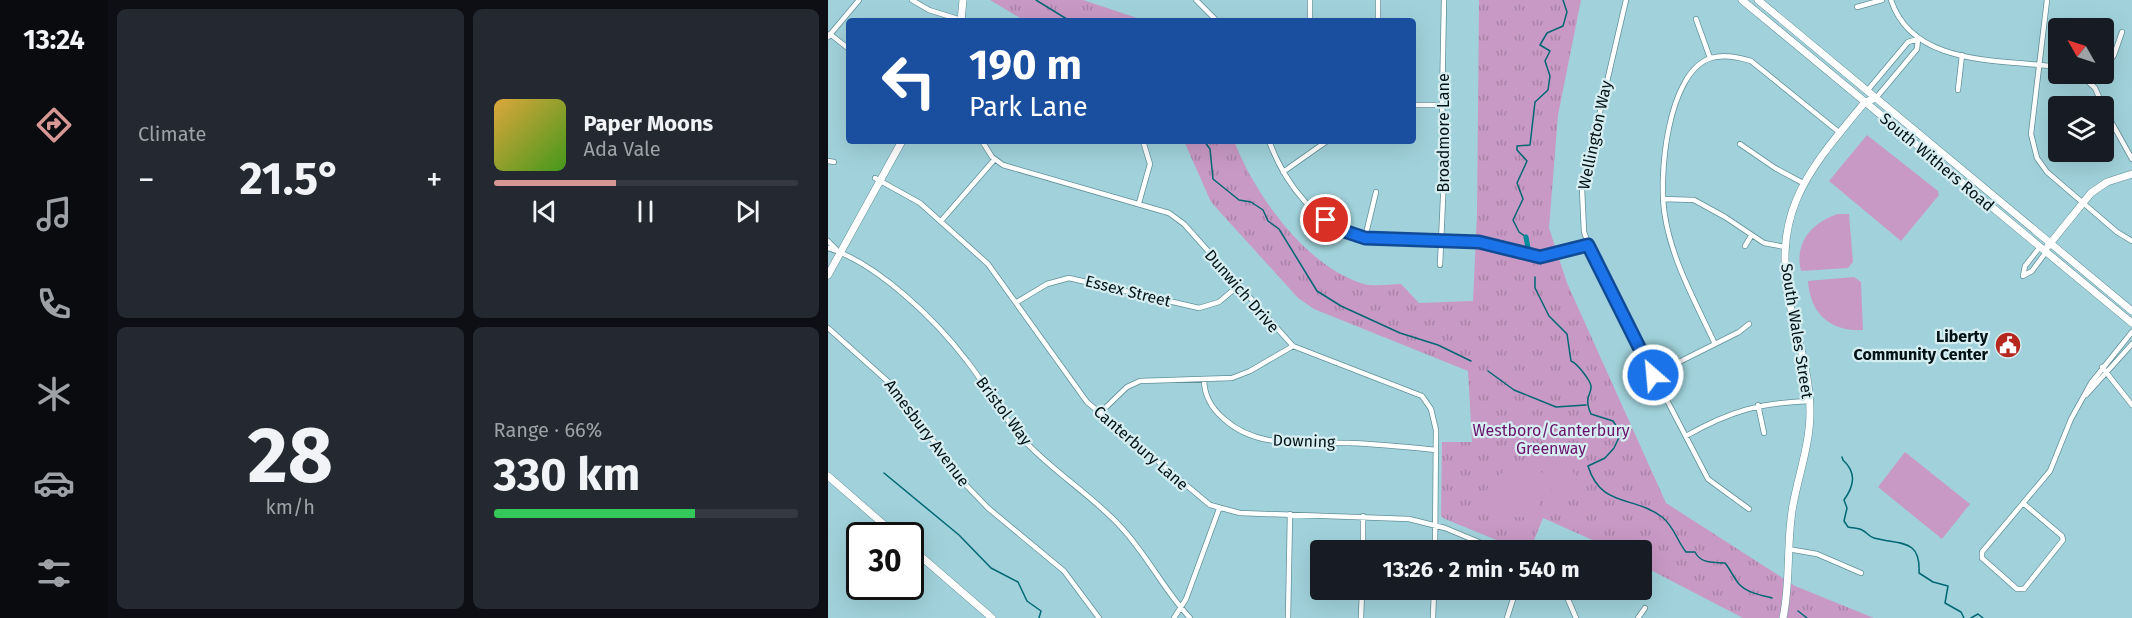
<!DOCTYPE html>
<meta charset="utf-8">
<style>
body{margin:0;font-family:"Fira Sans",sans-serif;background:#242831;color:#f1f3f6;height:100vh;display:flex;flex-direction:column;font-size:22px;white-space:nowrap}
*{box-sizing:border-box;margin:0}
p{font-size:20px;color:#9ea1a6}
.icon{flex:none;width:33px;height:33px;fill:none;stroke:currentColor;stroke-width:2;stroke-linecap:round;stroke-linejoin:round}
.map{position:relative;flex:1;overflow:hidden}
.side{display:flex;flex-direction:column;gap:9px;padding:9px;background:#0d0f14;width:720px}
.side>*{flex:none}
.banner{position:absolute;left:18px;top:18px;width:570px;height:126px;border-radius:6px;box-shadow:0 6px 24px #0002;background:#1a4fa0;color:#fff;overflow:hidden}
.needle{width:39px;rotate:309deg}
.fabs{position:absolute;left:1220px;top:18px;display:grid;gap:12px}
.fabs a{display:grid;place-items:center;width:66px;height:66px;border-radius:6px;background:#171b24;box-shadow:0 6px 24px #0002;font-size:30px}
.speed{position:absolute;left:18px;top:522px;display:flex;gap:12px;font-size:30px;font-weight:700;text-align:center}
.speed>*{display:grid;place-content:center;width:78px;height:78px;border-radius:50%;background:#171b24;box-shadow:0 6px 24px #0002;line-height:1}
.speed .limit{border:3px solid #111;border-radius:9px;background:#fff;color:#111}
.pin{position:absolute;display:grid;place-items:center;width:51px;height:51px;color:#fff;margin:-26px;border:3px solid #fff;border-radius:50%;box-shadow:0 2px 6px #0007}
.me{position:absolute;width:66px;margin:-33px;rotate:333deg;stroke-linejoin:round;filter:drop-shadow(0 0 4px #0008)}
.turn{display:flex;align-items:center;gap:21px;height:126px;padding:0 24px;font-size:27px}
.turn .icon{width:78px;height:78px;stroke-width:2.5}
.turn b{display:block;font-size:42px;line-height:51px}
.big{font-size:45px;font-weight:700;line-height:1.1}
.side .tile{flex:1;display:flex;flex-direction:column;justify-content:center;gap:9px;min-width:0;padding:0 21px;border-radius:9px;background:#242831}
.side .dial{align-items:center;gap:0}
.dial b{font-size:78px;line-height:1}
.song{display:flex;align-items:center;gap:18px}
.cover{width:72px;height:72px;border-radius:9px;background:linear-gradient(135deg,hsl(40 70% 55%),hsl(100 70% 35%))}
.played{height:6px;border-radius:3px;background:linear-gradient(90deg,#d69795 40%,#363941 40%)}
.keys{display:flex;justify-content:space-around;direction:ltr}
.heat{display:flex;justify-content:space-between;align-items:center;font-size:33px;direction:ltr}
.charge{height:9px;border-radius:4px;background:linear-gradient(90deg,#34c759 66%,#363941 0)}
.side .tiles{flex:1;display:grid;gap:9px;grid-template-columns:repeat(2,1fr)}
.trip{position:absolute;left:482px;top:540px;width:342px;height:60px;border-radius:6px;background:#171b24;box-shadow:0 6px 24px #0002;font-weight:700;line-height:60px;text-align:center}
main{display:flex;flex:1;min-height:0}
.menu{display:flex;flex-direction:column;width:108px;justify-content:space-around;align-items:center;background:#090b0e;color:#9ea1a6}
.menu .icon{width:42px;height:42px}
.menu .current{color:#d69795}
.menu b{font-size:27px;color:#f1f3f6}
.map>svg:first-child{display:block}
.park{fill:url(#park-tufts)}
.pitch{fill:#c899c5}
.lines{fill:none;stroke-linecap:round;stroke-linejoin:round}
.stream{stroke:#016773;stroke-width:1.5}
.canal{stroke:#018c9c;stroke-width:5}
.street-casing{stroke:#609098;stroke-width:6}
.secondary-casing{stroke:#609098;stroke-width:8}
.street{stroke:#fff;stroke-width:4.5}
.secondary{stroke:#fff;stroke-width:7}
.route-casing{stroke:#114b97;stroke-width:15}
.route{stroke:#1a73e8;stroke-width:10}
.labels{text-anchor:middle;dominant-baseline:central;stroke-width:4.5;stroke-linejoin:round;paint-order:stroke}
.street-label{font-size:16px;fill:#011114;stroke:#d6eef2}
.poi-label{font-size:16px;font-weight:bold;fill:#011114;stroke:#d6eef2;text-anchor:end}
.park-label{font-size:16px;fill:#6a1269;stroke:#d6eef2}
</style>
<main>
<nav class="menu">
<b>13:24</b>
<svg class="icon current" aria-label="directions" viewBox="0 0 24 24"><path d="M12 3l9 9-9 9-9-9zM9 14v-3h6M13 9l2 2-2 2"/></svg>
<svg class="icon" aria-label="music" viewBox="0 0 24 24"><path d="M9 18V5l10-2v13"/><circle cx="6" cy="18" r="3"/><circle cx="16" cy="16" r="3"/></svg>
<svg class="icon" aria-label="phone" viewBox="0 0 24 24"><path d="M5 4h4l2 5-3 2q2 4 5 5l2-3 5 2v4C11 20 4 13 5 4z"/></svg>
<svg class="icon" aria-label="climate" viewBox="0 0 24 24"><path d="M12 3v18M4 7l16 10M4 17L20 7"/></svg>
<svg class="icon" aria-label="car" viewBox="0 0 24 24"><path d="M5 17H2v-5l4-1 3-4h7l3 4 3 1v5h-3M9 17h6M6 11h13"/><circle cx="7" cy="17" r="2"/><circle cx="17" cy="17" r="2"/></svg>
<svg class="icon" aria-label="filters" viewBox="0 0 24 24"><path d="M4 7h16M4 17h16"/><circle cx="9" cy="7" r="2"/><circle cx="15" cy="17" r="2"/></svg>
</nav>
<section class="side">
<div class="tiles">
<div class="tile"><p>Climate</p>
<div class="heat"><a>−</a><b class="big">21.5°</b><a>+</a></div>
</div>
<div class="tile">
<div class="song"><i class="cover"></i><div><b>Paper Moons</b><p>Ada Vale</p></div></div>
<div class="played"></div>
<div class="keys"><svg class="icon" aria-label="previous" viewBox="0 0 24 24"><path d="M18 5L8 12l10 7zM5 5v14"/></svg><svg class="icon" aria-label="pause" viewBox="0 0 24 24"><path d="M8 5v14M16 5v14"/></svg><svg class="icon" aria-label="next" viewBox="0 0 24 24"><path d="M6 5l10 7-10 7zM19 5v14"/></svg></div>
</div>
<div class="tile dial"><b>28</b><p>km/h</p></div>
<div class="tile"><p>Range · 66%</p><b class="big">330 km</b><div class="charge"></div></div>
</div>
</section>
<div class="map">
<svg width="1304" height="618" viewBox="0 0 1304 618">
<defs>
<pattern id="park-tufts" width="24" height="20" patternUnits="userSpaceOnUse" patternTransform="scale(1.5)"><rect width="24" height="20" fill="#c899c5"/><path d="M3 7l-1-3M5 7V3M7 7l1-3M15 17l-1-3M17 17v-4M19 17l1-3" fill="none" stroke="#aa83a8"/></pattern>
</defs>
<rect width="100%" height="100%" fill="#a1d2db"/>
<path class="park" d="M162 0H255L318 21H197Z
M651 0H753L730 115 721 228 739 283 838 503 967 586 1046 618H915L813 565V550H787L715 518 702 550H693L617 519 613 516 614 442H644L640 371 486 309 470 298 383 202 356 141H406C427 195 478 267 536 284 547 287 562 284 573 284L591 303 645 301 649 213Z"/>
<path class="pitch" d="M1039 135 1110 191 1111 195 1073 241 1001 181Z
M1010 214H1021L1025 262 1020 268 973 271C966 243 984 222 1010 214Z
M1026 277 1033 282 1035 330C1002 332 982 313 980 281Z
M736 450 754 493 729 503 711 460Z
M1077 452 1142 504 1114 539 1050 487Z
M703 462 715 474 711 513 706 517H665C639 492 679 463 703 462Z"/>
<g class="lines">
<path class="stream" d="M208 0 242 21
M376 141 382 149 385 179 411 200 423 202 435 210 440 221 451 229 489 291 513 306 572 333 610 345 643 361
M698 237 691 232 685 220 695 199 689 183 699 161 689 150V146L702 145 707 102 720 90 722 76 717 61 722 51 712 45 719 33 735 26 739 12 735 0
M707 277V288L721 316 739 334 743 361C749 363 762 380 763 386 764 395 755 396 763 414L785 421 793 433 786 448 777 458 760 466C773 508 805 495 834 517 846 526 849 541 858 552H867C873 564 885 562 897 563 902 569 906 578 911 584 919 593 933 595 944 598
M660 371 686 390 728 407 758 405
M1014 457 1015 460C1029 473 1026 486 1016 500L1019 508 1016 521 1020 527C1024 528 1030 528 1034 530 1039 532 1041 537 1046 538 1072 545 1093 538 1091 573L1105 582 1120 586 1117 603 1133 612 1136 618
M56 473 131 535 163 568 190 582 199 601 213 611 211 618
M970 611 979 618
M1143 618 1150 614 1155 618"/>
<path class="canal" d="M698 237 700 248"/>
<defs>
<path id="street" d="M84 0 101 10 133 20
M368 0 389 21
M798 0 754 189 756 232 768 264 880 479 921 509
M1063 0C1085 67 1172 59 1230 67
M1219 0 1203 134 1209 158 1219 172 1289 232 1304 241
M1029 7 1054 0
M868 19 882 58
M482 21V0
M550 21V0
M2 34 21 49
M0 37 31 0
M1275 71 1286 55 1294 32
M1252 74 1267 88 1275 106
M1263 82 1273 74
M1130 90 1134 55
M1039 91 1080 42 1090 39 1089 49 1048 98
M585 105H614
M1275 107 1304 159
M154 141 164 157 175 165 341 213 356 224 465 346 594 396 603 409 608 430 607 550
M441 141C456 182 490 229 536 238 573 246 613 239 650 242 668 243 681 251 698 255 719 260 740 252 760 245
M912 144 947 168 975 183
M0 161 6 162
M455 172 499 141
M47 178 92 203 160 264 259 402 382 505 412 513 581 519 617 528 670 550
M835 199 866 200 897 217 936 243 957 247
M311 203 322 164 315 141
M113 221 166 160
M537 238 548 192
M0 241 8 249
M917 246 923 236
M0 248C49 263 108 320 139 361 158 385 172 413 192 436 222 470 263 494 293 527 319 555 336 590 362 618
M612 265 617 154 614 105 616 0
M1195 276 1197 266 1212 247
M1195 276 1204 271 1218 252
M189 302 219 284 241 278 371 308 391 302 410 286
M0 328 66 387 136 483 160 508 236 571 271 618
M887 344C868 303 844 261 837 216 830 178 839 72 883 58 896 54 910 57 923 61L1012 133
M1274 367 1304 405
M825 375 911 332 921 324
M376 379C376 396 383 408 396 419 430 450 477 441 520 443 549 444 579 447 608 450
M1258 395 1304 344
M930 405 936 433
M273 412 299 387 312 381 404 378 422 371 465 346
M858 436C902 411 931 403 981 401
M1195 503 1234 536 1235 540 1196 589H1189L1154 558V552L1222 471 1243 419 1263 383 1304 332
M960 549 989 554 1033 573
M535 550V516
M736 590 748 618
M346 618 358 599 391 509
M460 618 462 514
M533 618 534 590
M605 618 606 590
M679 618 688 590
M810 618 817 608"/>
<path id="secondary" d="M914 0 1304 323
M930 0 1304 311
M133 21 135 0
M1220 246 1263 193 1279 182 1304 174
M0 275 74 141
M0 476 69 536
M82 547 164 618
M955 618C963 581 958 542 965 505 971 473 982 444 982 412 982 378 972 346 964 314 941 214 977 174 1037 102L1048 98"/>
</defs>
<use href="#street" class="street-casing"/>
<use href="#secondary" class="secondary-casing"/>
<use href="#street" class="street"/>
<use href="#secondary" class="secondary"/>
</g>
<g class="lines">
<defs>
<path id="route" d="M498 220 513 230 537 238 651 242 712 257 760 245 825 375"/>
</defs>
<use href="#route" class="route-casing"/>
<use href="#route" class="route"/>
</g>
<defs>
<symbol id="civic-disc" viewBox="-11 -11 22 22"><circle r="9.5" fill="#b5261e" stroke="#d6eef2"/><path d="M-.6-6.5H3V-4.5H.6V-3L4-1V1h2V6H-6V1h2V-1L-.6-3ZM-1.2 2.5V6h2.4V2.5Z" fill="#fff"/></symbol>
</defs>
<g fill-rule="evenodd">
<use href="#civic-disc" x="1165" y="330" width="30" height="30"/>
</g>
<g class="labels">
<g class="street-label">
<text transform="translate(615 133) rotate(-90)">Broadmore Lane</text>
<text transform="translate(767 135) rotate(-78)">Wellington Way</text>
<text transform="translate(1109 162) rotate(40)">South Withers Road</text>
<text transform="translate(300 291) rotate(14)">Essex Street</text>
<text transform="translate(414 291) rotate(49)">Dunwich Drive</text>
<text transform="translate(969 331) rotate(81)">South Wales Street</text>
<text transform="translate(176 411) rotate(53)">Bristol Way</text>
<text transform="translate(99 433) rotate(53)">Amesbury Avenue</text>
<text transform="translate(476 441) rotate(2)">Downing</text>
<text transform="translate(313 448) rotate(41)">Canterbury Lane</text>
</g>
<g class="poi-label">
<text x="1160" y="336">Liberty<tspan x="1160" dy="18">Community Center</tspan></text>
</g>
<g class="park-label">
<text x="723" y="430">Westboro/Canterbury<tspan x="723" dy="18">Greenway</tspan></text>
</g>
</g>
</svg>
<div class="fabs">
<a><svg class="needle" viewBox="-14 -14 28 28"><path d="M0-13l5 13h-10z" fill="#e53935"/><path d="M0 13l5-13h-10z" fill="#9ea1a6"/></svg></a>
<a><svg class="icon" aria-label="layers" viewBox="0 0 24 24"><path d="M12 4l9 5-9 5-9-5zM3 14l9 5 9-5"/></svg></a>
</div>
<div class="speed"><div class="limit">30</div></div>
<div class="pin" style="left:498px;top:220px;background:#d93025"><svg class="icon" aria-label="arrive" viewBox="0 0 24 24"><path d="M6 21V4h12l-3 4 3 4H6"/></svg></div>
<svg class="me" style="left:825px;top:375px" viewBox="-20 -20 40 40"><circle r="17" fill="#1a73e8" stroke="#fff" stroke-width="3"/><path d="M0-11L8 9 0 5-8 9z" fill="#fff"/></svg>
<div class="trip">13:26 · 2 min · 540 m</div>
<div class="banner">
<div class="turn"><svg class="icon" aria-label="left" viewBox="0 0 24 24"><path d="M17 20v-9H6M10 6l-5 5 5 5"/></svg><div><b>190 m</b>Park Lane</div></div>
</div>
</div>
</main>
